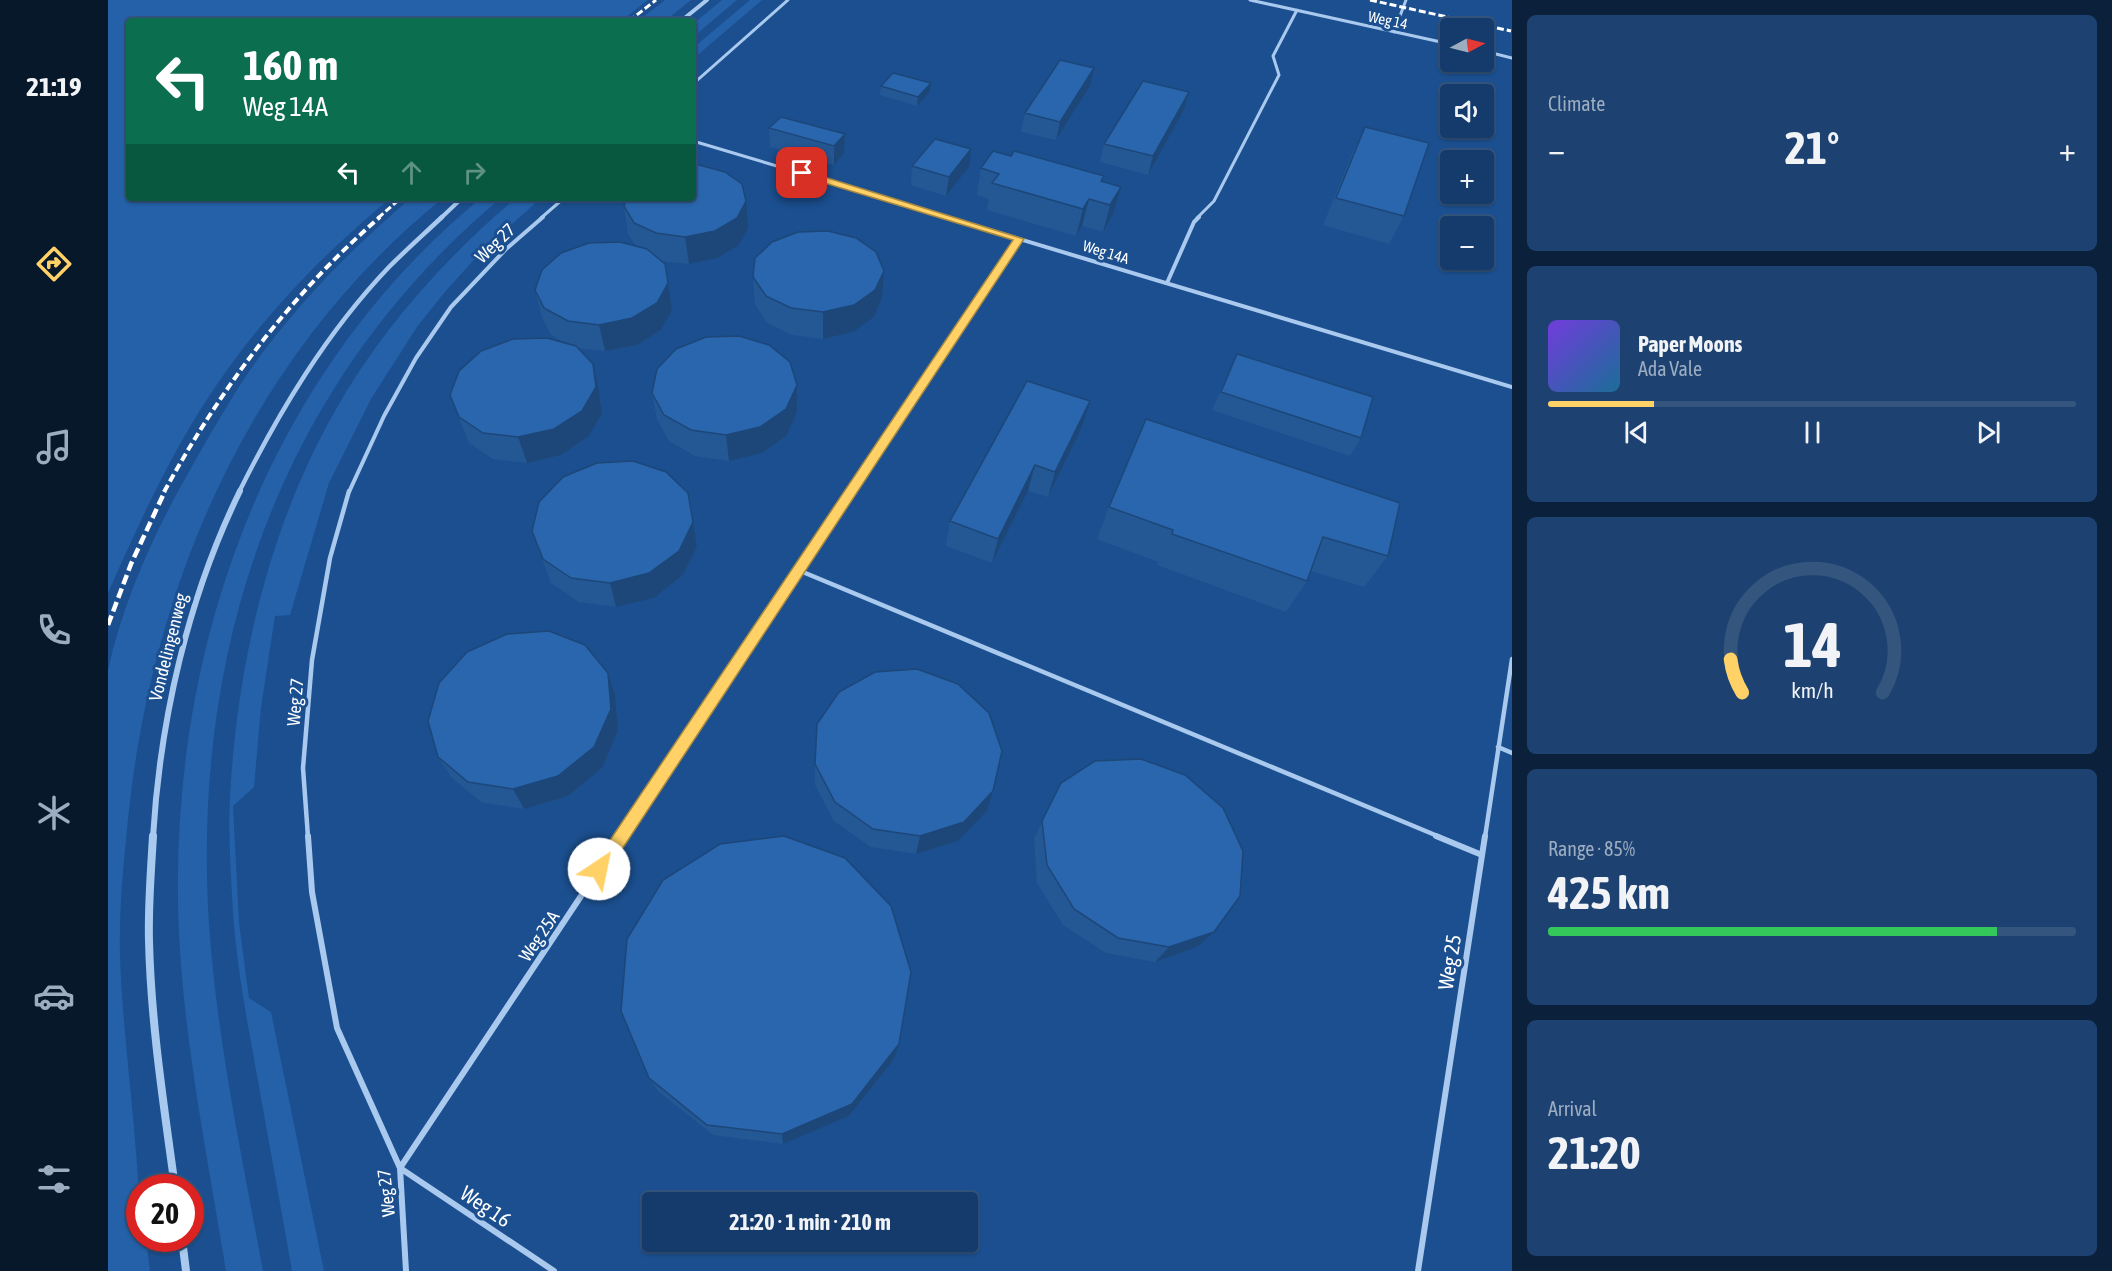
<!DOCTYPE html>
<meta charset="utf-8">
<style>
body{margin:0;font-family:"Asap Condensed",sans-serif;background:#1d4271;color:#f1f3f6;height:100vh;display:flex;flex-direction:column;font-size:22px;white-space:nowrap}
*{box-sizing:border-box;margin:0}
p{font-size:20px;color:#9dadc1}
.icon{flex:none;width:33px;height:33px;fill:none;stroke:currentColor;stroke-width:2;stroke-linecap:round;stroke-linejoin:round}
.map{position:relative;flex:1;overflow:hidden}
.panel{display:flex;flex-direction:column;gap:15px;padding:15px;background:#0b203b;width:600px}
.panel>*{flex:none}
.top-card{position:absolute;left:18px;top:18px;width:570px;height:183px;border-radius:6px;box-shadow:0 2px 4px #0004,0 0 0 2px #33557e;background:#0b6e4f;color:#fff;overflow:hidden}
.needle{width:39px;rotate:83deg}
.fabs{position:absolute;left:1332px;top:18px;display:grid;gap:12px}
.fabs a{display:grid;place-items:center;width:54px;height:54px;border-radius:6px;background:#143b6b;box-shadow:0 2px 4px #0004,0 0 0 2px #33557e;font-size:30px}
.speed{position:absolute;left:18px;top:1174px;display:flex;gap:12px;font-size:30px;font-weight:700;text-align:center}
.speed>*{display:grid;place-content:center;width:78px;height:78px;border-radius:50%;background:#143b6b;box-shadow:0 2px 4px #0004,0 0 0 2px #33557e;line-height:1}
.speed .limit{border:9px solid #d22;background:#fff;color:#111}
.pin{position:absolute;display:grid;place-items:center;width:51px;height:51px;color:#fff;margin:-26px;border-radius:12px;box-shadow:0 3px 9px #0006}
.me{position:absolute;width:66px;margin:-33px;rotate:34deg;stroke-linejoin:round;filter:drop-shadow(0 0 4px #0008)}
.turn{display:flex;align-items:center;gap:21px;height:126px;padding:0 18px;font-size:27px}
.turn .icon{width:78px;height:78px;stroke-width:2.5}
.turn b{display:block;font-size:42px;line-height:51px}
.lanes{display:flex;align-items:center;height:57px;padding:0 18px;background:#0003;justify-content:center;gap:30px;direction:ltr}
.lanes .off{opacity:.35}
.big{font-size:45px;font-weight:700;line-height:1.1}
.panel .widget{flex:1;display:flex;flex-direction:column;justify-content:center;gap:9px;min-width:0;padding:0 21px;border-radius:9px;background:#1d4271}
.panel .dial{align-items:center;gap:0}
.dial svg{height:156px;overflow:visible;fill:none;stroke:#33557e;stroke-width:7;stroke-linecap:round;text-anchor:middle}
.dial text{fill:#f1f3f6;stroke:none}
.song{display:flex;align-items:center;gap:18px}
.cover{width:72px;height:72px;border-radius:9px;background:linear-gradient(135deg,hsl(260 70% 55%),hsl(200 70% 35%))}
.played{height:6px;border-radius:3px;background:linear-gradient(90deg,#ffd166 20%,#33557e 20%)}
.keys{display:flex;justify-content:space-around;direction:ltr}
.heat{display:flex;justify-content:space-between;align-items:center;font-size:33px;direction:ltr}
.charge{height:9px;border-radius:4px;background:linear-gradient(90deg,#34c759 85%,#33557e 0)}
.trip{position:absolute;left:534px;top:1192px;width:336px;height:60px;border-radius:6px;background:#143b6b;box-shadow:0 2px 4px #0004,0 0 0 2px #33557e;font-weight:700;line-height:60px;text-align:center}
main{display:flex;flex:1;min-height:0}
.menu{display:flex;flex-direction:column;width:108px;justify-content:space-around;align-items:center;background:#08182b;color:#9dadc1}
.menu .icon{width:42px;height:42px}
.menu .current{color:#ffd166}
.menu b{font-size:27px;color:#f1f3f6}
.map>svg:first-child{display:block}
.green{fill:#2461a8}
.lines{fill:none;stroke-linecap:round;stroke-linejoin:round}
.lane-far3{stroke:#a9c9ee;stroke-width:3}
.lane-far2{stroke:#a9c9ee;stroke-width:4}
.lane-far1{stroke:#a9c9ee;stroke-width:4.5}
.lane{stroke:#a9c9ee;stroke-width:6}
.street-far3{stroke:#a9c9ee;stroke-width:4}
.street-far2{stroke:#a9c9ee;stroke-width:4.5}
.street-far1{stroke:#a9c9ee;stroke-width:6}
.street{stroke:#a9c9ee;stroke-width:8}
.rail-far2{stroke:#fff;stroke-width:3;stroke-dasharray:7 3;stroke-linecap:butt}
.rail-far1{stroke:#fff;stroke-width:4;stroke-dasharray:8 4;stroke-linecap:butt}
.rail{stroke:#fff;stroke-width:4.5;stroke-dasharray:10 4.5;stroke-linecap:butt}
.wall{fill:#245895}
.shaded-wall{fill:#1d4779}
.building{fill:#2a66ad;stroke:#1d4779;stroke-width:1.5}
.route{fill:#ffd166;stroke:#a68842;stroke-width:1.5}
.labels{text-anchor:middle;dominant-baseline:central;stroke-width:6;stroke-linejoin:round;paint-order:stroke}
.far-street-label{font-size:15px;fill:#fff;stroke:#1b4f8f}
.street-label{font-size:18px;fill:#fff;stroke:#1b4f8f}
.near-street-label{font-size:21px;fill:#fff;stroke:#1b4f8f}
</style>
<main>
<nav class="menu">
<b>21:19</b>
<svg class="icon current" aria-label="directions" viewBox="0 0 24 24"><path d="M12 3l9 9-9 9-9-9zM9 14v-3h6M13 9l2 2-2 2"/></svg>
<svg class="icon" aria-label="music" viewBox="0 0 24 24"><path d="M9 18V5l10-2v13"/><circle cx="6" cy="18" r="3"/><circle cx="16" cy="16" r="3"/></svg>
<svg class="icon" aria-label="phone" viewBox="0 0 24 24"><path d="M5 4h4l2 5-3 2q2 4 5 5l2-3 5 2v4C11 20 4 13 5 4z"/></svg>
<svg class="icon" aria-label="climate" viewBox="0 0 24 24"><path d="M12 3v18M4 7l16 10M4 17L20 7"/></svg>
<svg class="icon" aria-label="car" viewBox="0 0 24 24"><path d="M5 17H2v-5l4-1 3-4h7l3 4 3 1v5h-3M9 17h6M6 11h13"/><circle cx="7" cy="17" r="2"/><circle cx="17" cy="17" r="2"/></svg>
<svg class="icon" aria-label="filters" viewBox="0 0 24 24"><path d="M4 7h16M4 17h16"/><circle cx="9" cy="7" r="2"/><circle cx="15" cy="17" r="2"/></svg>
</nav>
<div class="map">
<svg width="1404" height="1271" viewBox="0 0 1404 1271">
<rect width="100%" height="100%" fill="#1b4f8f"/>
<path class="green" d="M0 0H540L513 21H21V198H283C218 251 157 314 110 383 65 448 32 521 0 593Z
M557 0H583L557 21H530Z
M614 0H629L585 37V24Z
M642 0H654L585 59V48Z
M303 198H335C139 357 39 593 18 840 14 878 11 917 12 955 15 1050 32 1144 32 1239H38L42 1271H0V670C16 598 47 531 83 468 103 433 123 397 147 363 191 302 246 246 303 198Z
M373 198H393C174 381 83 644 101 924 109 1041 134 1156 155 1271H118C100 1160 77 1048 71 935 58 657 155 377 373 198Z
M408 198H433L372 253 336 293 309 327 263 399 221 483 182 615 167 616 153 708 146 787 125 806 131 923 141 998 163 1012 216 1271H184C173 1208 161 1144 150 1081 140 1026 129 970 125 913 123 875 120 835 122 797 129 664 161 527 227 411 273 329 337 258 408 198Z"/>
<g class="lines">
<path class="lane-far3" d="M1142 0 1342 44
M1286 32 1298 0
M1376 51 1404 58
M585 84 680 0
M585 141 843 218
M433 218 456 198
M1089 218 1106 201 1171 75 1165 56 1189 10"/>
<path class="lane-far2" d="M838 217 1404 387
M1059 283 1086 222 1091 217
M241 492 276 416 308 358 343 307 398 249 435 217
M742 492 911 239"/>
<path class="lane-far1" d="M690 570 1332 837
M1390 747 1404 753
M200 837 195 768 204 660 222 558 241 491
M512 837 743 491
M1377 837 1404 659"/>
<path class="lane" d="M200 836 204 892 229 1028 292 1168 298 1271
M1328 836 1374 855
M446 1271 292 1168 513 836
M1310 1271 1377 836"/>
<path class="street-far3" d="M573 21 599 0
M333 218 354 198"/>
<path class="street-far2" d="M131 492C171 412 218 333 281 267 298 250 316 234 334 217"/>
<path class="street-far1" d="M45 837C52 720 80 597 132 491"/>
<path class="street" d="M45 836C43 871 40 906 41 941 43 1024 56 1106 67 1188
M74 1239 78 1271"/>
<path class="rail-far2" d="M1262 0 1403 31
M521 21 548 0
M270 218 293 198"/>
<path class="rail-far1" d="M56 492C113 388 182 295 272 217"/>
<path class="rail" d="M0 625 23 564 57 491"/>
</g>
<path class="wall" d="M823 83 822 92 809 106 772 95 773 86Z
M982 86 948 140 913 132 917 113Z
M1081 92 1076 110 1040 175 992 162 996 144Z
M1257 127 1296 216 1281 244 1215 225 1244 154Z
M661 128 737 134 736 153 726 165 662 147Z
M804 166 861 167 838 196 803 185Z
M873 168 994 182 1005 214 995 232 974 226 968 236 879 210 881 199 869 195Z
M516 206 640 228 631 245 610 258 581 264 553 261 564 310 553 330 529 345 497 351 470 348 491 391 494 414 480 437 453 455 419 463 385 459 361 443 342 395 458 344 443 335 434 317 427 290 528 246 520 234Z
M645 277 774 298 766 317 745 332 715 339 684 335 659 323 647 304Z
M1129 354 1253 438 1242 456 1104 410Z
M689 385V412L679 435 654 453 621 461 587 456 561 441 549 419 544 393Z
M982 401 974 427 940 497 920 491 884 563 838 546 842 521Z
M1038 419 1280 556 1256 587 1203 571 1199 581 1178 612 1049 565 1050 562 989 539 1001 507Z
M585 522 589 547 575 575 546 598 508 607 471 602 443 583 424 531Z
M500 673 507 695 510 731 494 768 460 796 416 809 373 802 344 778 330 757Z
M707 764 885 791 879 811 850 841 808 854 763 847 726 821 707 785Z
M953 783 1089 947 1047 962 998 953 955 925 929 883 926 839Z
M786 1059 741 1116 675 1144 605 1135 550 1091 541 1078Z"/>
<path class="shaded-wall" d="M986 68 982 86 948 140 952 122Z
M823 83 822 92 809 106 810 97Z
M1081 92 1076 110 1040 175 1045 156Z
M737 134 736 153 726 165V146Z
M863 149 861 167 838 196 841 177Z
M1013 187 1005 214 995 232 1002 205Z
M981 199 974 226 968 236 975 209Z
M638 201 640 228 631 245 610 258 581 264 577 237Z
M776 271 774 298 766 317 745 332 715 339V312Z
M560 283 564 310 553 330 529 345 497 351 491 325Z
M485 364 491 391 494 414 480 437 453 455 419 463 410 437Z
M689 385V412L679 435 654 453 621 461 618 435Z
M982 401 974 427 940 497 947 472Z
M927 465 920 491 884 563 890 539Z
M585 522 589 547 575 575 546 598 508 607 502 583Z
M500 673 507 695 510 731 494 768 460 796 416 809 405 789Z
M885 791 879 811 850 841 808 854 812 836Z
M1106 932 1089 947 1047 962 1061 947Z
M791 1044 786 1059 741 1116 675 1144 674 1134Z"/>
<path class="building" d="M952 60 986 68 952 122 917 113Z
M785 73 823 83 810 97 773 86Z
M1035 81 1081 92 1045 156 996 144Z
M673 117 737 134 726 146 661 128Z
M1257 127 1321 143 1296 216 1228 198Z
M827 139 863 149 841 177 804 166Z
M885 151 903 156 906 151 996 176 993 181 1013 187 1002 205 981 199 975 209 884 183 891 174 873 168Z
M585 165H591L617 172 634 184 638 201 629 218 607 231 577 237 548 233 526 223 516 206 518 198H585Z
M720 231 748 238 768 252 776 271 767 290 746 305 715 312 683 308 658 296 645 277 647 258 664 242 690 232Z
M512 242 539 249 557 264 560 283 549 303 524 318 491 325 460 321 436 308 427 290 434 270 453 253 481 243Z
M631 336 661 345 682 362 689 385 678 409 652 427 618 435 583 430 556 415 544 393 549 369 568 349 598 337Z
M439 338 468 346 485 364 488 387 474 411 446 429 410 437 375 433 351 417 342 395 351 371 373 351 405 339Z
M1129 354 1265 397 1253 438 1113 392Z
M919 381 982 401 947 472 927 465 890 539 842 521Z
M1038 419 1292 503 1280 556 1215 537 1199 581 1064 534 1065 530 1001 507Z
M525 461 558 472 580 493 585 522 571 551 541 573 502 583 463 578 435 559 424 531 431 502 455 477 489 463Z
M441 631 477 645 500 673 503 709 486 747 450 776 405 789 360 782 330 757 320 721 331 683 359 652 399 634Z
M809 669 850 684 881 713 894 751 885 791 856 822 812 836 765 829 727 802 707 764 709 724 731 692 767 672Z
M1033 759 1077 775 1115 808 1135 851 1132 896 1106 932 1061 947 1010 938 966 909 939 865 934 821 953 783 987 761Z
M676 836 737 858 783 906 803 972 791 1044 744 1104 674 1134 599 1125 541 1078 513 1011 519 939 555 880 612 844Z"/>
<path class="route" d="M690 171H697L916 239 497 875 491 877 486 875 483 869 486 864 905 240 690 175Z"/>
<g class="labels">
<g class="far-street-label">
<text transform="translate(1280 20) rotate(12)">Weg 14</text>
<text transform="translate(998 252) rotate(17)">Weg 14A</text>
</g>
<g class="street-label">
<text transform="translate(387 243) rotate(-44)">Weg 27</text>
<text transform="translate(60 647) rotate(-76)">Vondelingenweg</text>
<text transform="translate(187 702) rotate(-85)">Weg 27</text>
<text transform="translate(431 936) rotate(-56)">Weg 25A</text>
<text transform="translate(278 1193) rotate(-96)">Weg 27</text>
</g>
<g class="near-street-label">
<text transform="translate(1341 962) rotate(-81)">Weg 25</text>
<text transform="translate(378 1206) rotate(34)">Weg 16</text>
</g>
</g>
</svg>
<div class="fabs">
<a><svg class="needle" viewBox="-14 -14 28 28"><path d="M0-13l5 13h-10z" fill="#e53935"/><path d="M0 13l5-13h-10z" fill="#9dadc1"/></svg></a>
<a><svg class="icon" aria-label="sound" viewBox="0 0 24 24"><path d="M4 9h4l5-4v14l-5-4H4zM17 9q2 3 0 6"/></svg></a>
<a>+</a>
<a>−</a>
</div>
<div class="speed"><div class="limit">20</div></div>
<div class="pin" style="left:694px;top:173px;background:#d93025"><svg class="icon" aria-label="arrive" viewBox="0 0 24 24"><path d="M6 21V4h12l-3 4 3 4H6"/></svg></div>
<svg class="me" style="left:491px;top:869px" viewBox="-20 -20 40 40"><circle r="19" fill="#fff"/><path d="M0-13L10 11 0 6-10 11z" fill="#ffd166"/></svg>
<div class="trip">21:20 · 1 min · 210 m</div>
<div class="top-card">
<div class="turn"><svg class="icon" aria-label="left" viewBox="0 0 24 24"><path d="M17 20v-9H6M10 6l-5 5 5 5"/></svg><div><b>160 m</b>Weg 14A</div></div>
<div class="lanes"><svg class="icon" aria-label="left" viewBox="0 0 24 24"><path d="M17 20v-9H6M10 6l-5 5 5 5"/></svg><svg class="icon off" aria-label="ahead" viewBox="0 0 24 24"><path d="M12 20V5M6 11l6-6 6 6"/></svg><svg class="icon off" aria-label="right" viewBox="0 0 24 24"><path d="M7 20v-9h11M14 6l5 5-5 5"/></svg></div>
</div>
</div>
<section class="panel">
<div class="widget"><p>Climate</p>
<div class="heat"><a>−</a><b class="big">21°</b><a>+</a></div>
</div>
<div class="widget">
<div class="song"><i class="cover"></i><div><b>Paper Moons</b><p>Ada Vale</p></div></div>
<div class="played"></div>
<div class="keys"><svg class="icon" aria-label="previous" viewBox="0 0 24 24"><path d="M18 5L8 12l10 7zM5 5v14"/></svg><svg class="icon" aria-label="pause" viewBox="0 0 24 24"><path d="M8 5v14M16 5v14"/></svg><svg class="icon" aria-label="next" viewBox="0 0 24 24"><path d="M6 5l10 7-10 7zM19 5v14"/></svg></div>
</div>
<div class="widget dial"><svg viewBox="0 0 100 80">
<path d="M14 69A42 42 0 1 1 86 69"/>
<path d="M14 69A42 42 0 0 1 8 52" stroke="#ffd166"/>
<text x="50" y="56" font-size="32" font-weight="700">14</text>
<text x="50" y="72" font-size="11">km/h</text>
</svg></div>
<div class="widget"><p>Range · 85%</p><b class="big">425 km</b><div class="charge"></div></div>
<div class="widget"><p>Arrival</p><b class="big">21:20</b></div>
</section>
</main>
